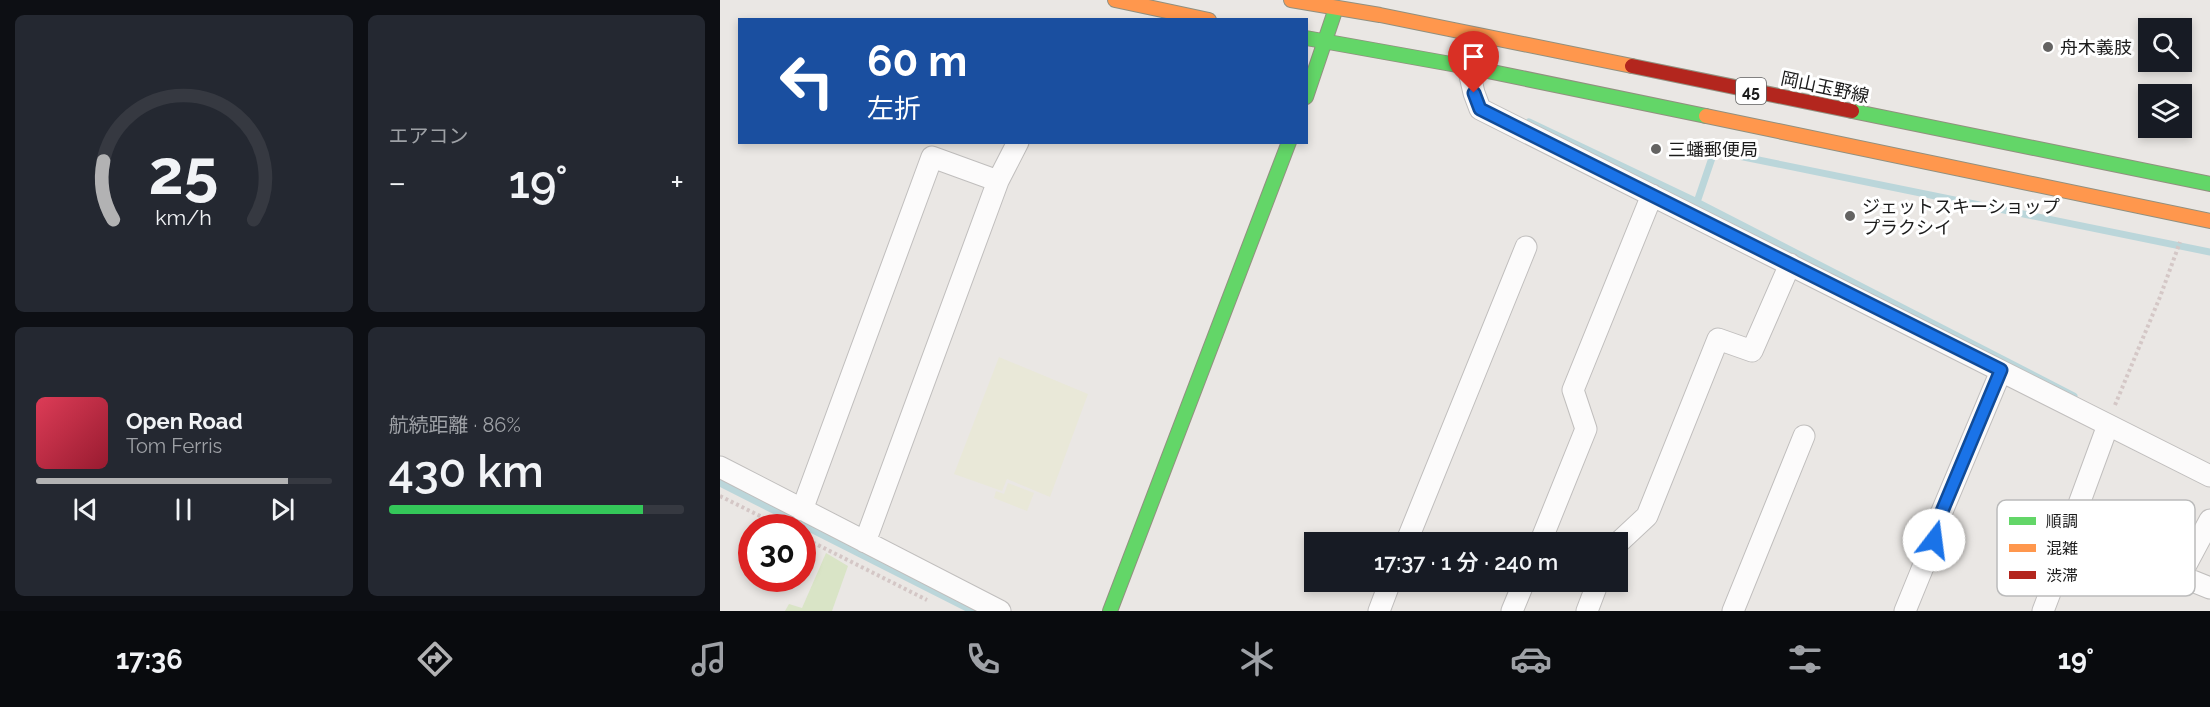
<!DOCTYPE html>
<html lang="ja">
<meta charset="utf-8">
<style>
body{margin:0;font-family:Raleway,"Noto Sans JP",sans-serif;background:#242831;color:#f1f3f6;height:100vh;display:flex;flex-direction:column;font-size:22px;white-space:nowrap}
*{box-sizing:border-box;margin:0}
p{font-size:20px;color:#9ea1a6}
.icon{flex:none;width:33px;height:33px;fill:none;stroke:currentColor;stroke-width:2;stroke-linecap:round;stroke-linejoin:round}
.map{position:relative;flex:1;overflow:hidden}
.sheet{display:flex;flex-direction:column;gap:15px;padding:15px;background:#0d0f14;width:720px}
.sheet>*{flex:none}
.hud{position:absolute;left:18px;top:18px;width:570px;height:126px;border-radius:0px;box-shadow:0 3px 9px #0003;background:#1a4fa0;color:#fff;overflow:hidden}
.tools{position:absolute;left:1418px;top:18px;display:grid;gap:12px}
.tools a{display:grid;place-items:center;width:54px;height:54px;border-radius:0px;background:#171b24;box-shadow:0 3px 9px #0003;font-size:30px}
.speed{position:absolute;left:18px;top:514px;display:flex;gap:12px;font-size:30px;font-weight:700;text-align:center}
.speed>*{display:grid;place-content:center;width:78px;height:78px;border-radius:50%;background:#171b24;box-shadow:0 3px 9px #0003;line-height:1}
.speed .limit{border:9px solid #d22;background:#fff;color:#111}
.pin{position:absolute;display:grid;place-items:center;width:51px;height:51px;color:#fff;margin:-62px -26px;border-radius:50% 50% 50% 0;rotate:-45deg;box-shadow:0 0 6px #0007}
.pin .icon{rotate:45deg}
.me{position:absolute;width:66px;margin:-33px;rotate:15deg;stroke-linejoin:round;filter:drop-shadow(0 0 4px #0008)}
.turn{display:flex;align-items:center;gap:21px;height:126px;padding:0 30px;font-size:27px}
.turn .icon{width:78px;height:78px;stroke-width:2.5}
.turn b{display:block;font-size:42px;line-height:51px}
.big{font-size:45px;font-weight:600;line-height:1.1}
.sheet .card{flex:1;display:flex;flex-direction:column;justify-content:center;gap:9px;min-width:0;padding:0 21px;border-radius:9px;background:#242831}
.sheet .dial{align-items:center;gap:0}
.dial svg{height:156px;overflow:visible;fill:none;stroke:#363941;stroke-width:7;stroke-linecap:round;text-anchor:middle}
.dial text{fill:#f1f3f6;stroke:none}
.song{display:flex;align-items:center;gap:18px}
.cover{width:72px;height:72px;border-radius:9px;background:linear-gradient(135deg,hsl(350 70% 55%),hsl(350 70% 35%))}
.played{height:6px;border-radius:3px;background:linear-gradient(90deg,#b2b2b3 85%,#363941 85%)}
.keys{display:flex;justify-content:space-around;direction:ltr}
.heat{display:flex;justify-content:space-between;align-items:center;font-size:33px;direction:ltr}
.charge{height:9px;border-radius:4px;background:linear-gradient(90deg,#34c759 86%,#363941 0)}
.sheet .tiles{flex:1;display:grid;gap:15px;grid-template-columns:repeat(2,1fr)}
.trip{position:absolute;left:584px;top:532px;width:324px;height:60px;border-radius:0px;background:#171b24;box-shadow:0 3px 9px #0003;font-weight:600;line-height:60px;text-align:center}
.tab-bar{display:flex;height:96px;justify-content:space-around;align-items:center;background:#090b0e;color:#9ea1a6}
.tab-bar .icon{width:42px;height:42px}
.tab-bar .active{color:#b2b2b3}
.tab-bar b{font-size:27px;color:#f1f3f6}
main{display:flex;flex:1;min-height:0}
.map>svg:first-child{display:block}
.farmland{fill:#e9e8d8}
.grass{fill:#d9e4c6}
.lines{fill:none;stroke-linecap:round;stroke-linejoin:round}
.stream{stroke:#bbd6da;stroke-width:7}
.street-casing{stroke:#c0bebd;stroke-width:23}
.fast-casing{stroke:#91907f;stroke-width:16}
.slow-casing{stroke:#91907f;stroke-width:16}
.jam-casing{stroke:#91907f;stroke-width:16}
.path{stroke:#d4c7c6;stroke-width:4;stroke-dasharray:3 3;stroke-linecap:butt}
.street{stroke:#fcfbfb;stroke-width:21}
.fast{stroke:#63d668;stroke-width:14}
.slow{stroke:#ff974d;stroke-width:14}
.jam{stroke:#b3261e;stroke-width:14}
.route-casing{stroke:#114b97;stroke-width:15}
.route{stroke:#1a73e8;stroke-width:10}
.poi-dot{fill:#646362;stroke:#fff;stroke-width:2}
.labels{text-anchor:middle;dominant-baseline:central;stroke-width:6;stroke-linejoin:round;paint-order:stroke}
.shield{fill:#fff;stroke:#606060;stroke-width:1.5}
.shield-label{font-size:16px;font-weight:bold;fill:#1c1c1c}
.poi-label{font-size:18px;fill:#1c1c1c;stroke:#fff;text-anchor:start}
.street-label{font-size:18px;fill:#1c1c1c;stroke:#fff}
.key{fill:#fff;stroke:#bbb;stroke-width:1.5}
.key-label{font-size:16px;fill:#1c1c1c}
</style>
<main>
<section class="sheet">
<div class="tiles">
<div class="card dial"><svg viewBox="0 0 100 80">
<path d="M14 69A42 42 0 1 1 86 69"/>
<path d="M14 69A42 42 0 0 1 9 39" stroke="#b2b2b3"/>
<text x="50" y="56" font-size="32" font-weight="700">25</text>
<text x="50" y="72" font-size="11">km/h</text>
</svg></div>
<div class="card"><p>エアコン</p>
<div class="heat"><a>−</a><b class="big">19°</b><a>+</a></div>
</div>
<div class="card">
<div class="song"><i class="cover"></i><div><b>Open Road</b><p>Tom Ferris</p></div></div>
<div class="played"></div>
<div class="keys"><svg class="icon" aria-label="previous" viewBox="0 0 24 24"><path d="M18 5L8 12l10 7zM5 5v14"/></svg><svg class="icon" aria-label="pause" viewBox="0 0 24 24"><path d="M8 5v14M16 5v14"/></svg><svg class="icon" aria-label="next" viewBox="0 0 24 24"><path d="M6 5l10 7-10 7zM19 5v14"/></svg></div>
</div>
<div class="card"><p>航続距離 · 86%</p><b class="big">430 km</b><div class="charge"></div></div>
</div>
</section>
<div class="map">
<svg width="1490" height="611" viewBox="0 0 1490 611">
<rect width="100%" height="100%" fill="#eae7e4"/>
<path class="farmland" d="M279 357 368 394 330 497 287 479 282 491 234 474Z
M288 483 314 493 307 511 274 498 276 491 284 494Z"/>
<path class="grass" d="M106 553 128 566 112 611H65L69 604 82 608Z"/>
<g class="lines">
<path class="stream" d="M809 122 977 202 1354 396
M977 202 993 155 1004 153 1490 252
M0 483 253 611"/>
<defs>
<path id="street" d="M748 67 754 93 760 109 1490 476
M278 181 298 142
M0 467 280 611
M82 510 212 157 278 181 145 542
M1490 520 1460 576 1490 588
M686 543 806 247
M820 543 866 429 853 390 932 195
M897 544 927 516 998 339 1032 351 1070 264
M659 611 670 582
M792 611 804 582
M867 611 878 582
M1013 611 1084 436
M1185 611 1214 540 1215 528 1281 371
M1323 611 1331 590V580L1388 425"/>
<path id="fast" d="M586 38 748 67 986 116
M586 97 616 8
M1132 111 1490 184
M390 611 569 142"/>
<path id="slow" d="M395 0 489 20
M571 0 660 15 912 66
M986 116 1490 221"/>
<path id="jam" d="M912 66 1132 111"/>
</defs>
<use href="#street" class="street-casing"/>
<use href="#fast" class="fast-casing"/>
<use href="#slow" class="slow-casing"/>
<use href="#jam" class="jam-casing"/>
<path class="path" d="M1395 405 1440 297 1460 242
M0 496 64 528
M82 537 207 600"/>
<use href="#street" class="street"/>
<use href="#fast" class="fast"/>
<use href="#slow" class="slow"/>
<use href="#jam" class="jam"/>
</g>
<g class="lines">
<defs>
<path id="route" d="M754 93 760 109 1281 370 1215 528 1214 540"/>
</defs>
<use href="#route" class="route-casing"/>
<use href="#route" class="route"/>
</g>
<g class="poi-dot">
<circle cx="1328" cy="47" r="6"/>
<circle cx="936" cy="149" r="6"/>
<circle cx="1130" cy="216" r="6"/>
</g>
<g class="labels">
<rect class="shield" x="1016" y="78" width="30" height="26" rx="4.5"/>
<g class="shield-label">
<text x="1031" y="91">45</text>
</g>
<g class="poi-label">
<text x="1340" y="47">舟木義肢</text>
<text x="948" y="149">三蟠郵便局</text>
<text x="1142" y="206">ジェットスキーショップ<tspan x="1142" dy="21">プラクシイ</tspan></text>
</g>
<g class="street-label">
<text transform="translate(1105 87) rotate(12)">岡山玉野線</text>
</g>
</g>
<rect x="1277" y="500" width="198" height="96" rx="9" class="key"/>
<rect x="1289" y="517" width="27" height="8" fill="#63d668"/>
<rect x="1289" y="544" width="27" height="8" fill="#ff974d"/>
<rect x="1289" y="571" width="27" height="8" fill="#b3261e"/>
<g class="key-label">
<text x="1326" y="527">順調</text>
<text x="1326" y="554">混雑</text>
<text x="1326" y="581">渋滞</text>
</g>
</svg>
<div class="tools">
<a><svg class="icon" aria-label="search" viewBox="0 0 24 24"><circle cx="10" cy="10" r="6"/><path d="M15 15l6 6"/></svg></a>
<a><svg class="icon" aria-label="layers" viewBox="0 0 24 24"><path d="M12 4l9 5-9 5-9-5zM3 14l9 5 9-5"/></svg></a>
</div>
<div class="speed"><div class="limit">30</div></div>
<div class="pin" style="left:754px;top:93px;background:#d93025"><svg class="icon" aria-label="arrive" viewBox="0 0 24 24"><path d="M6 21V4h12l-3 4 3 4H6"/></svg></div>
<svg class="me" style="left:1214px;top:540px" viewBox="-20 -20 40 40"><circle r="19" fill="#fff"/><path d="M0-13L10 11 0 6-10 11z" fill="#1a73e8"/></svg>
<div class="trip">17:37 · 1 分 · 240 m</div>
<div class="hud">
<div class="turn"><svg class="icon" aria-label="left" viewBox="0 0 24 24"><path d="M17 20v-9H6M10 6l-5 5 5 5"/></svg><div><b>60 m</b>左折</div></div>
</div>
</div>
</main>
<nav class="tab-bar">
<b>17:36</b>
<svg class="icon active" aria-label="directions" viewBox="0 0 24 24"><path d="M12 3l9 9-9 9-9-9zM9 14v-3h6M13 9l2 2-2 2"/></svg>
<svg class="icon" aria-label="music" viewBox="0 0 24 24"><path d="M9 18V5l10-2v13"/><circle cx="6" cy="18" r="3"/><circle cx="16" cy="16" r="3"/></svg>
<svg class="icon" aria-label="phone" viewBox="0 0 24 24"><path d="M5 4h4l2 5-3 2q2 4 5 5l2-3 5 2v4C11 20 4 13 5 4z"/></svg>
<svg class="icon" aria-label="climate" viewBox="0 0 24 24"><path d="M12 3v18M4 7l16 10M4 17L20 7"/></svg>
<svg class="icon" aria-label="car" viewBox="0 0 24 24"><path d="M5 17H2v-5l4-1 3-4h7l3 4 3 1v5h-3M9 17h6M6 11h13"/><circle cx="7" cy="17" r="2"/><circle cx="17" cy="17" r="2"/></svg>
<svg class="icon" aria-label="filters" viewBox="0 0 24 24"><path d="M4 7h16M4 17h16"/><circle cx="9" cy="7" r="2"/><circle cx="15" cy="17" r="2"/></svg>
<b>19°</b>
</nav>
